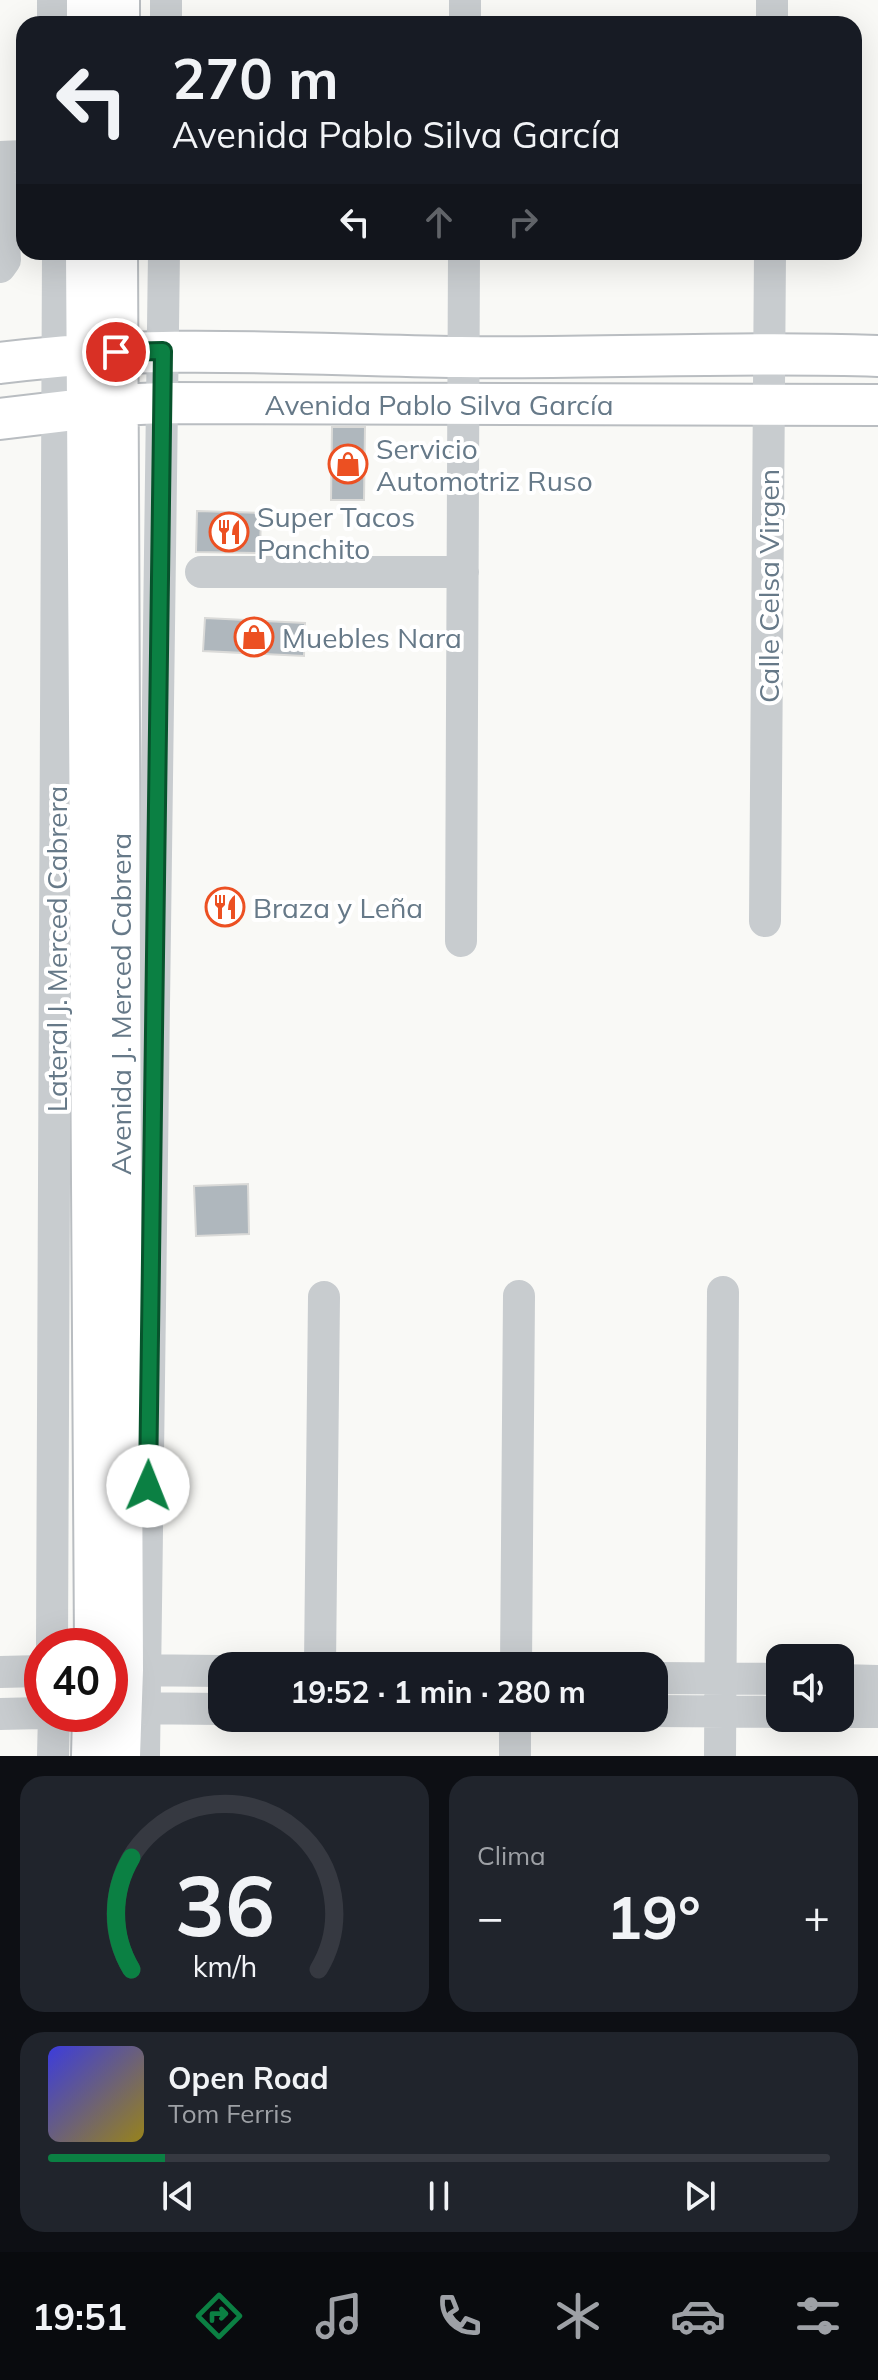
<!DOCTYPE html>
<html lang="es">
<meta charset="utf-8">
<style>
body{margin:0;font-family:Mulish,sans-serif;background:#20242c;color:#f1f3f6;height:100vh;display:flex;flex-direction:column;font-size:30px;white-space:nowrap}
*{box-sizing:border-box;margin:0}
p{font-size:26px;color:#9ea1a6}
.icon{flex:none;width:44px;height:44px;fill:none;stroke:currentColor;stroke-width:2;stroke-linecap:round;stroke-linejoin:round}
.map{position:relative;height:1756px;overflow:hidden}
.side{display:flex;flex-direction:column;gap:20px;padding:20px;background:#0d0f14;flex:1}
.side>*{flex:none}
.banner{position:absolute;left:16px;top:16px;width:846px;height:244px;border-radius:24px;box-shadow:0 8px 32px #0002;background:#171b24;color:#f1f3f6;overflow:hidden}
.tools{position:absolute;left:766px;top:1644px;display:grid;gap:16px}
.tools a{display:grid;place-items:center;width:88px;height:88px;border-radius:16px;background:#171b24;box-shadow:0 8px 32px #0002;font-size:40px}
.speed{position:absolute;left:24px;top:1628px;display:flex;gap:16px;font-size:40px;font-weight:700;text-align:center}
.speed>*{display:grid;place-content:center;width:104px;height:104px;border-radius:50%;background:#171b24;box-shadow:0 8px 32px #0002;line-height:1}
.speed .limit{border:12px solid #d22;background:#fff;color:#111}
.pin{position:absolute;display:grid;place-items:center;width:68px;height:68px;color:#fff;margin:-34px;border:4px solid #fff;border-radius:50%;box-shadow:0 2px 8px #0007}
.me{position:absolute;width:88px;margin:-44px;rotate:1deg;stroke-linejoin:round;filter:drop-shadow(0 0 6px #0008)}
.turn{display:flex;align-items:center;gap:28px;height:168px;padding:0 24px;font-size:36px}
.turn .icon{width:104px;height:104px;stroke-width:2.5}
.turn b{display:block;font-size:56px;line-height:68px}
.lanes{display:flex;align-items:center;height:76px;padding:0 24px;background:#0003;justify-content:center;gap:40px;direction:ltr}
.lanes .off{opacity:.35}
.big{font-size:60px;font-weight:700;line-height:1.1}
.side .tile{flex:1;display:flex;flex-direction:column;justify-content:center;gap:12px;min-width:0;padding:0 28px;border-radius:24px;background:#20242c}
.side .dial{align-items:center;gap:0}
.dial svg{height:208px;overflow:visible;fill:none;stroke:#363941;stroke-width:7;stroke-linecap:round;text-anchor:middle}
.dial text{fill:#f1f3f6;stroke:none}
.song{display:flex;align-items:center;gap:24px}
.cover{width:96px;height:96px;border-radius:12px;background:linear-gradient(135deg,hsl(240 70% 55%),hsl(50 70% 35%))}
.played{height:8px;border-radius:4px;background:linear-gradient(90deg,#0b8043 15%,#363941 15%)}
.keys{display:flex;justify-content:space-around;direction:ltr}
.heat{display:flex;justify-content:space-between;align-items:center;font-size:44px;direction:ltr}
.side .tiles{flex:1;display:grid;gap:20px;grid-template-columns:1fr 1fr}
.tile:last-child{grid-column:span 2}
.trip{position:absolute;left:208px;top:1652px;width:460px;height:80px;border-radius:24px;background:#171b24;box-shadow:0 8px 32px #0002;font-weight:700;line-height:80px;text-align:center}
.tab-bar{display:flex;height:128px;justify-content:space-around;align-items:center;background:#090b0e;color:#9ea1a6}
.tab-bar .icon{width:56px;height:56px}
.tab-bar .active{color:#0b8043}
.tab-bar b{font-size:36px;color:#f1f3f6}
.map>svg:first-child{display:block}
.building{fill:#afb7bd;stroke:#dadad8;stroke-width:2}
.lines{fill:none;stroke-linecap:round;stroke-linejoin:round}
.major-casing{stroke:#b9bdc1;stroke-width:44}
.minor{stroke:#c8cccf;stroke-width:32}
.major{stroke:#fff;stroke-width:40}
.route-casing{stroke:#07532c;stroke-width:20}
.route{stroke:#0b8043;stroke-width:14}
.labels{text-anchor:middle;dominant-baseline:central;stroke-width:8;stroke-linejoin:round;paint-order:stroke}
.street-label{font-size:28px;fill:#667988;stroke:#fff}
.poi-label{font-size:28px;fill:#667988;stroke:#fff;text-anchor:start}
</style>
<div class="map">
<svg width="878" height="1756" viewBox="0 0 878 1756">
<rect width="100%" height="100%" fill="#f9f9f6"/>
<path class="building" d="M332 427H365L364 500H331Z
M197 511 261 513 260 553 196 552Z
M205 618 305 623 304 656 203 651Z
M248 1184 249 1234 196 1236 194 1186Z"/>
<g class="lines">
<defs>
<path id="major" d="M87 24V0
M119 24V0
M86 252 95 1646
M117 252 123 1670 120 1756
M0 363C153 343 306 355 460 357 599 359 738 351 878 356
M0 419 117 405 162 403 878 405
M92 1756 93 1714"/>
</defs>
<use href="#major" class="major-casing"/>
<path class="minor" d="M53 0V24
M166 24V0
M465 24V0
M772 24V0
M0 157 24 156
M0 170 5 260 0 267
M201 572H463
M765 921 770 252
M461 941 464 252
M52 1646 58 252
M320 1666 324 1297
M516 1666 519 1296
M125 1670 222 1671
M0 1672 42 1671
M654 1678 780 1679
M840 1680 878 1681
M125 1708 222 1709
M654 1711 780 1712
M840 1712H878
M0 1714 42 1713
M53 1756 54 1714
M144 1756 164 252
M515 1756V1718
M720 1756 723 1292"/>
<use href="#major" class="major"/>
</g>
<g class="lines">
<defs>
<path id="route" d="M116 352 163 351 148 1486"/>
</defs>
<use href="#route" class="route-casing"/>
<use href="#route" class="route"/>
</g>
<defs>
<symbol id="shop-ring" viewBox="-11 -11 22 22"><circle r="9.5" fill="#fff" stroke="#ec5022" stroke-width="1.5"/><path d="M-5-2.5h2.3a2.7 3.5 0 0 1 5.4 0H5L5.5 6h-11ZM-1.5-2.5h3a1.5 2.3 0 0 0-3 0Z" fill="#ec5022"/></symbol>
<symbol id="restaurant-ring" viewBox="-11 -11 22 22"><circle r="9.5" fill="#fff" stroke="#ec5022" stroke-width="1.5"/><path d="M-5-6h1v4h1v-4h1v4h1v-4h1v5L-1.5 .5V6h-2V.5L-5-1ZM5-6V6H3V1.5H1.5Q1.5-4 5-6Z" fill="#ec5022"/></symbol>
</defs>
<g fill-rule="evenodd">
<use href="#shop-ring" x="326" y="442" width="44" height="44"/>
<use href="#restaurant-ring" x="207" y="510" width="44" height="44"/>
<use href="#shop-ring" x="232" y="615" width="44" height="44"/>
<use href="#restaurant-ring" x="203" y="885" width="44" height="44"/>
</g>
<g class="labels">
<g class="street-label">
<text x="439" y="404">Avenida Pablo Silva García</text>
<text transform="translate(768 586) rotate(-90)">Calle Celsa Virgen</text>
<text transform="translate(56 949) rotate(-90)">Lateral J. Merced Cabrera</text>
<text transform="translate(120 1004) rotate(-90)">Avenida J. Merced Cabrera</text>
</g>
<g class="poi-label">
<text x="376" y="448">Servicio<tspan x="376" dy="32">Automotriz Ruso</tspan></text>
<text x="257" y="516">Super Tacos<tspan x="257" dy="32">Panchito</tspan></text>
<text x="282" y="637">Muebles Nara</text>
<text x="253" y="907">Braza y Leña</text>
</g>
</g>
</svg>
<div class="tools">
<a><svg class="icon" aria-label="sound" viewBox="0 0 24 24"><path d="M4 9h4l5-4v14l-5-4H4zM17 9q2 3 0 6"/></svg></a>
</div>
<div class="speed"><div class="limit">40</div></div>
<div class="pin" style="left:116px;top:352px;background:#d93025"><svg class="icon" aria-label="arrive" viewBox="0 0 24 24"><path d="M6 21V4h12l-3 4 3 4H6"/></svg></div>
<svg class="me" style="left:148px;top:1486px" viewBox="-20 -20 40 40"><circle r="19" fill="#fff"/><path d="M0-13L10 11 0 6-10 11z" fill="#0b8043"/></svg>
<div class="trip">19:52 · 1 min · 280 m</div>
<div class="banner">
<div class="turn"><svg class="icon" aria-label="left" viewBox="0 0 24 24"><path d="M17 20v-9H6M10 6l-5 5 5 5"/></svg><div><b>270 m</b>Avenida Pablo Silva García</div></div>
<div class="lanes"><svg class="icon" aria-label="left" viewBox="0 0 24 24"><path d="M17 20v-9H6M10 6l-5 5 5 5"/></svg><svg class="icon off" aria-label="ahead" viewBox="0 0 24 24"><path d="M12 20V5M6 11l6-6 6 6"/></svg><svg class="icon off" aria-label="right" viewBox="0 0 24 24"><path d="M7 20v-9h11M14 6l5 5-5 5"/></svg></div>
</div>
</div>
<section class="side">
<div class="tiles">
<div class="tile dial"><svg viewBox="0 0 100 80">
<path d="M14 69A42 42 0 1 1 86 69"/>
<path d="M14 69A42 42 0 0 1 14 26" stroke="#0b8043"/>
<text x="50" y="56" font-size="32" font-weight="700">36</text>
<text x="50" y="72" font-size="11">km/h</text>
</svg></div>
<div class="tile"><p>Clima</p>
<div class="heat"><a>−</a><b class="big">19°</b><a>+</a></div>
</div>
<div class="tile">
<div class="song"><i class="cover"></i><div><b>Open Road</b><p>Tom Ferris</p></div></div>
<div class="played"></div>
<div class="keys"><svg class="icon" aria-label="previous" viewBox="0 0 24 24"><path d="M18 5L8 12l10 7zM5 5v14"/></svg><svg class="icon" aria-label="pause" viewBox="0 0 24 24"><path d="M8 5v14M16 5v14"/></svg><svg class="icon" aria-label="next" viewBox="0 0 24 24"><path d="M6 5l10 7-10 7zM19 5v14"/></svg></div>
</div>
</div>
</section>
<nav class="tab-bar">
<b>19:51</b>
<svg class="icon active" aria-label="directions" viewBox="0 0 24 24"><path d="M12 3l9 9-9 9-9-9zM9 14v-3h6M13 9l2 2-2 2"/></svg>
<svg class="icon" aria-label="music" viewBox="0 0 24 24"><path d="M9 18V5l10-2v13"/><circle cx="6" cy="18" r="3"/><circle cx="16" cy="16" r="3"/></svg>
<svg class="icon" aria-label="phone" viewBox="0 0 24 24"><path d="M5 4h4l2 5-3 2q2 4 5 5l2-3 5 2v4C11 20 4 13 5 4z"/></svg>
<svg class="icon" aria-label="climate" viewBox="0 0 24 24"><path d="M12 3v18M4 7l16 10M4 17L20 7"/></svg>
<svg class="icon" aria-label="car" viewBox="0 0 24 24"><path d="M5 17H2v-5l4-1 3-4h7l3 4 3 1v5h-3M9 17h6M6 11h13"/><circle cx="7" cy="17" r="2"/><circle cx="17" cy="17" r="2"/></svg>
<svg class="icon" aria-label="filters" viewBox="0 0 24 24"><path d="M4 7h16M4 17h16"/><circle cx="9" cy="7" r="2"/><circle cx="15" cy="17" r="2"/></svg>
</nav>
